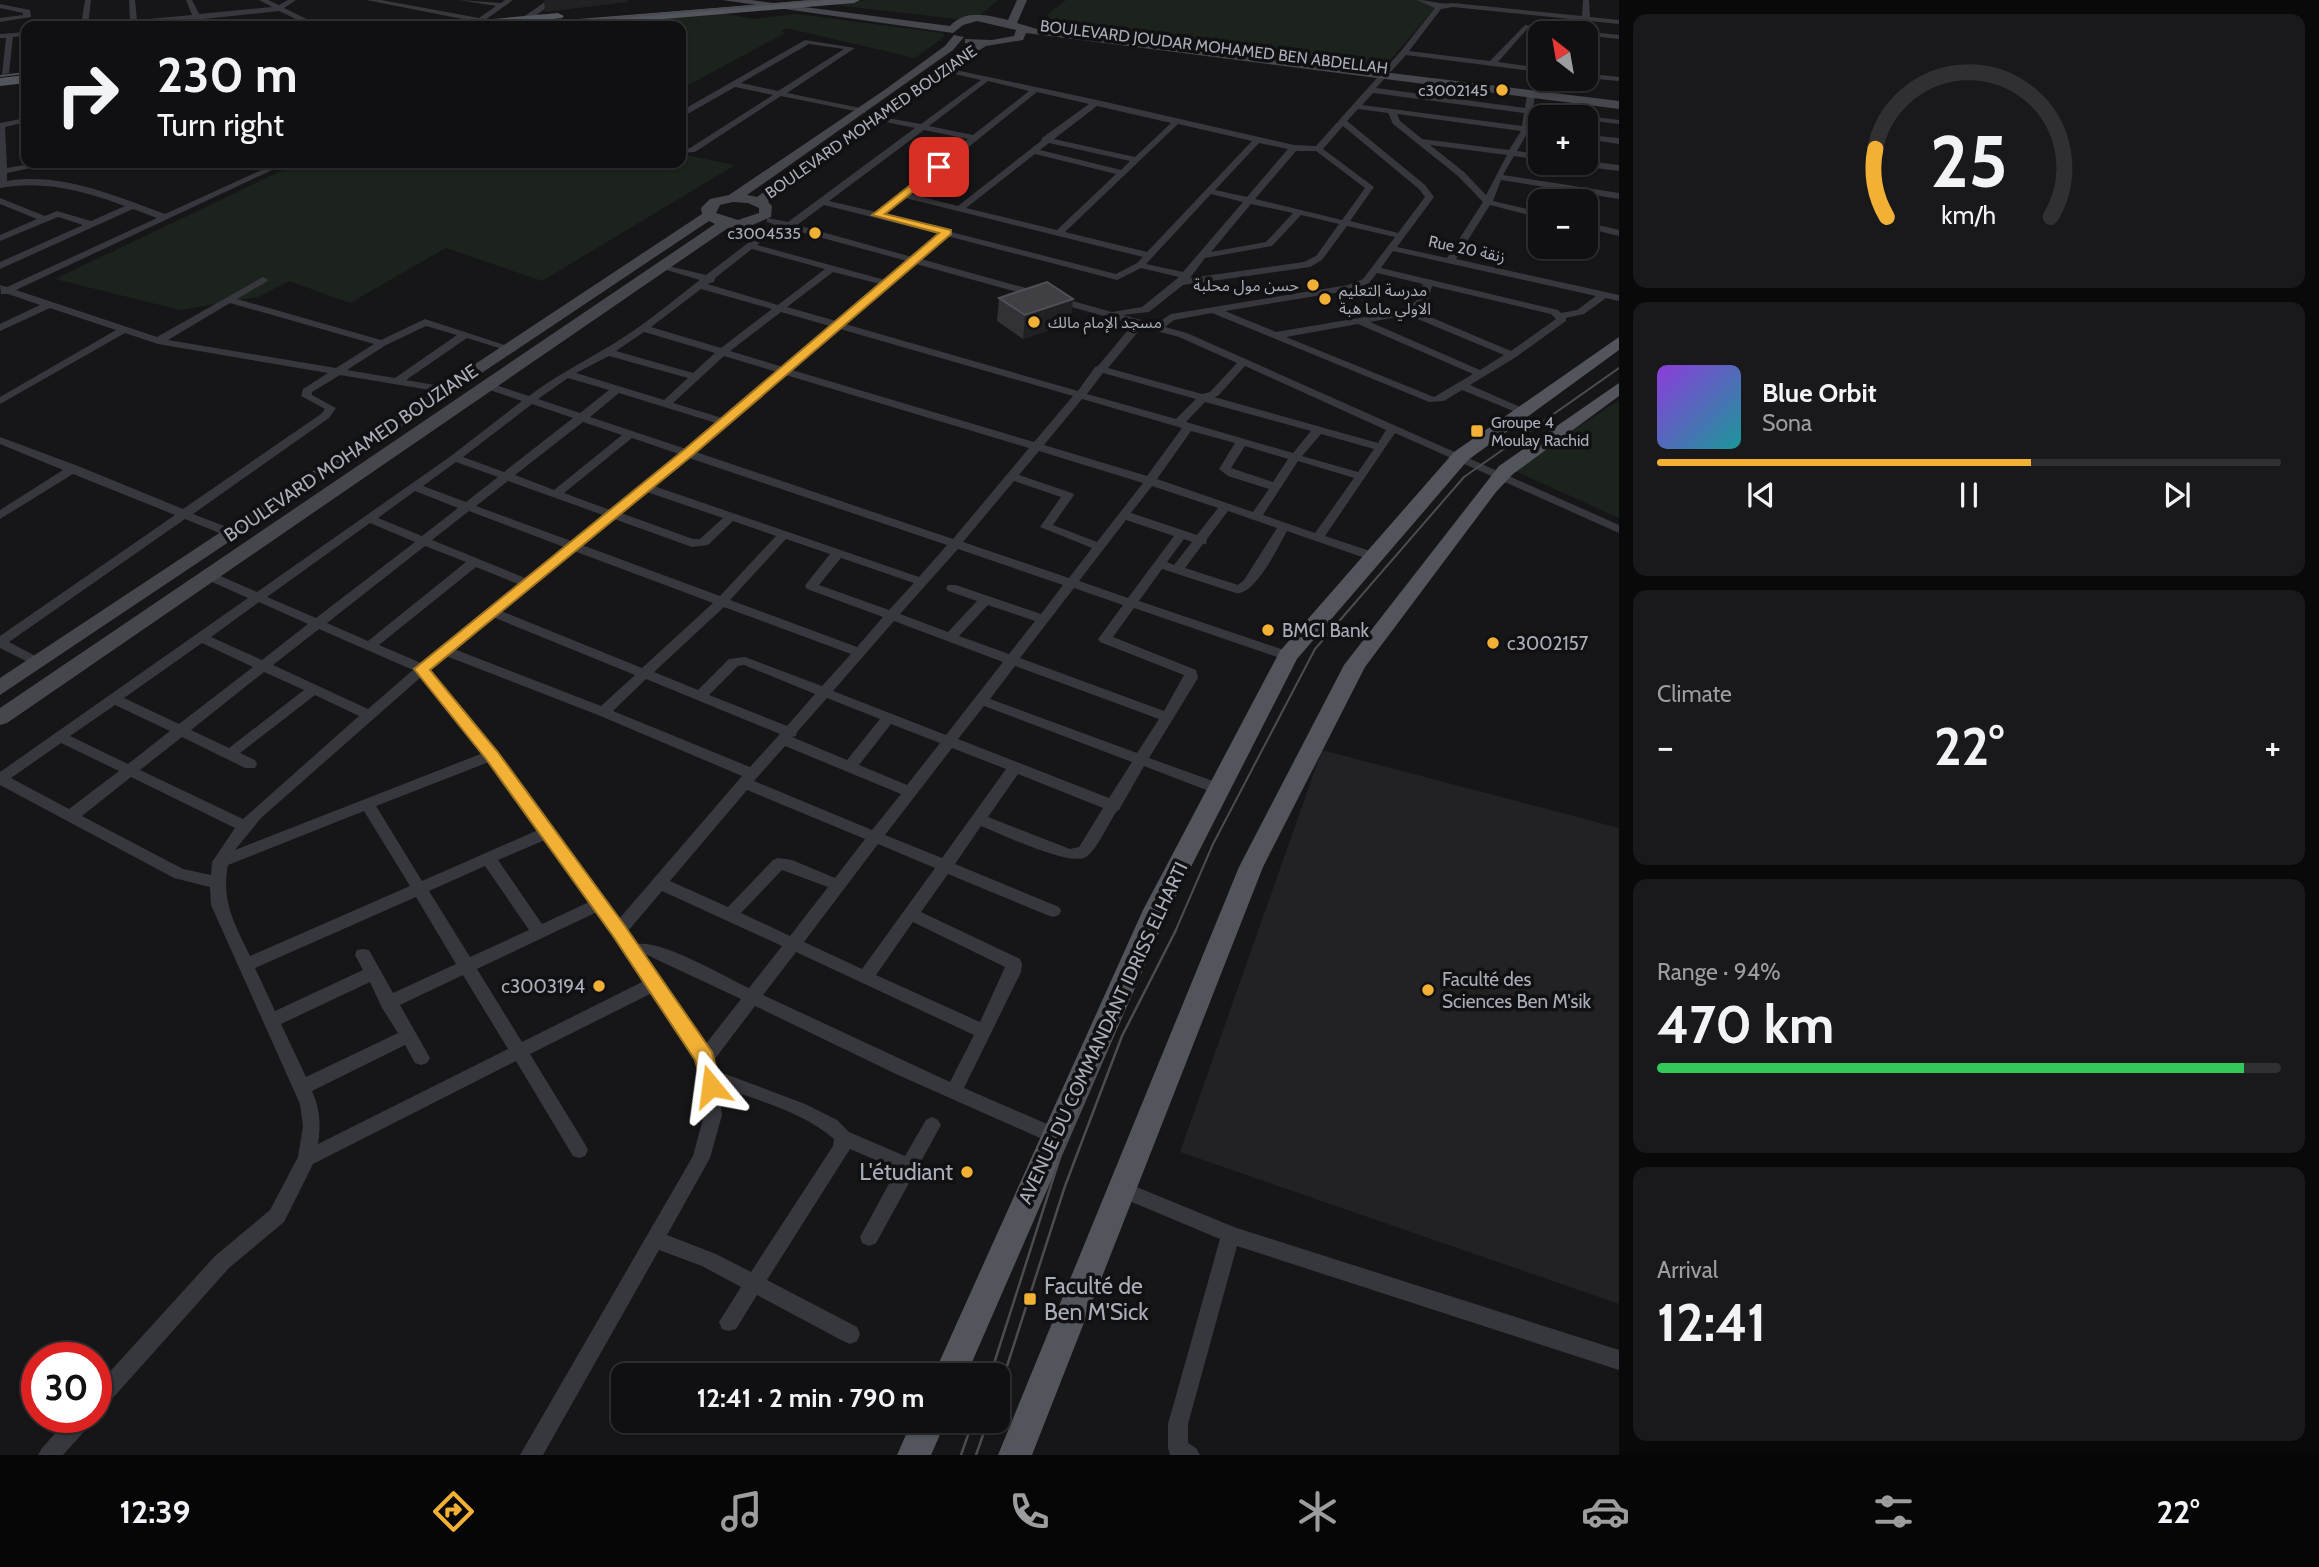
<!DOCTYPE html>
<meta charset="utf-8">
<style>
body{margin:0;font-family:Cabin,"Noto Sans Arabic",sans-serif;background:#19191b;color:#f1f3f6;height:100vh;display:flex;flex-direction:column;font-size:26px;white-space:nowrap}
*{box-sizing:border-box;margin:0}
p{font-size:23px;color:#9c9d9f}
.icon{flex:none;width:38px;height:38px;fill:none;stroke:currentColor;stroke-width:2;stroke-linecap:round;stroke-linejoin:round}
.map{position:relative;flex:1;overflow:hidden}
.drawer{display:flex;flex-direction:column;gap:14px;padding:14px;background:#09090a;width:700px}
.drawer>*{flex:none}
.banner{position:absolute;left:21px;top:21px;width:665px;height:147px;border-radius:14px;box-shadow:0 2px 5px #0004,0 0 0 2px #303032;background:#101012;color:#f1f3f6;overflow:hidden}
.needle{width:46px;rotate:329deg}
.fabs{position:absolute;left:1528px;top:21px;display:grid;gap:14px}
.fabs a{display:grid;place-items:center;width:70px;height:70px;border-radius:14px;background:#101012;box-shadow:0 2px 5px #0004,0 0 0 2px #303032;font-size:35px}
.speed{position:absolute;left:21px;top:1342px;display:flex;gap:14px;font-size:35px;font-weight:700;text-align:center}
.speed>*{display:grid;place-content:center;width:91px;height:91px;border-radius:50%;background:#101012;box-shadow:0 2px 5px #0004,0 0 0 2px #303032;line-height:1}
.speed .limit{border:10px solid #d22;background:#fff;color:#111}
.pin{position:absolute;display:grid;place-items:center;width:60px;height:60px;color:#fff;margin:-30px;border-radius:14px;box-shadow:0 4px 10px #0006}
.me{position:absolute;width:77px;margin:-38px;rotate:344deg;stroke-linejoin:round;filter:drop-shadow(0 0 5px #0008)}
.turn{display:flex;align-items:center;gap:24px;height:147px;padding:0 21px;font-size:32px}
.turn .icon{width:91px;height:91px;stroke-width:2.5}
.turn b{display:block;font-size:49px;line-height:60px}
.big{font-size:52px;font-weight:700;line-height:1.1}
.drawer .tile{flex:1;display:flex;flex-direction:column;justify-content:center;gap:10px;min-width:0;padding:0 24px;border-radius:14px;background:#19191b}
.drawer .dial{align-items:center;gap:0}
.dial svg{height:182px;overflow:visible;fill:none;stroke:#303032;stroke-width:7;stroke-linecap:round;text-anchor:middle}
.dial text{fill:#f1f3f6;stroke:none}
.song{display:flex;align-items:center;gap:21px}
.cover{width:84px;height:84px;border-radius:10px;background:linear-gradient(135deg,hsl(270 70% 55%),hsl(180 70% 35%))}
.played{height:7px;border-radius:4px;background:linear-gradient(90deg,#f2b134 60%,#303032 60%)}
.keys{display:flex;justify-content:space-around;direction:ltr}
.heat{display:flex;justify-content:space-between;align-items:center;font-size:38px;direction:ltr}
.charge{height:10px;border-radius:5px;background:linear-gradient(90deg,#34c759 94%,#303032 0)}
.trip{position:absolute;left:611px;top:1363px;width:399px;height:70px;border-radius:14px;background:#101012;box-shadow:0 2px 5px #0004,0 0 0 2px #303032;font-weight:700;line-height:70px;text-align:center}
.tab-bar{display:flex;height:112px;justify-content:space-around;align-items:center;background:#060607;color:#9c9d9f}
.tab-bar .icon{width:49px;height:49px}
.tab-bar .on{color:#f2b134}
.tab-bar b{font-size:32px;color:#f1f3f6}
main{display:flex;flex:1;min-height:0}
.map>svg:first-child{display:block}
.built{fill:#222225}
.green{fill:#1c231d}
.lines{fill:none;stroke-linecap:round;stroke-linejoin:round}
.street{fill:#37383d;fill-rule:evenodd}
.secondary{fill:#45474d;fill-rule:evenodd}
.primary{fill:#53555c;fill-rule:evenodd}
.tram-far1{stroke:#4a4c52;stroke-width:2}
.tram{stroke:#4a4c52;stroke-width:2.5}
.wall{fill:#323236}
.shaded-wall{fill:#212124}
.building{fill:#3f3f44;stroke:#4f5156;stroke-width:2}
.route{fill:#f2b134;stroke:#9d7322;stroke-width:2}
.poi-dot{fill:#f2b134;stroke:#111113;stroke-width:2.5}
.labels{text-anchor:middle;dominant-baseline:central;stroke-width:7;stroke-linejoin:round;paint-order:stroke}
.far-street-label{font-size:16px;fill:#a8adb8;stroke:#111113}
.far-poi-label{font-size:16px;fill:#a8adb8;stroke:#111113;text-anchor:end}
.street-label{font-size:19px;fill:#a8adb8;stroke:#111113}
.poi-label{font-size:19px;fill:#a8adb8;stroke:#111113;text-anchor:start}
.near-poi-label{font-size:23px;fill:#a8adb8;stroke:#111113;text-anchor:end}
</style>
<main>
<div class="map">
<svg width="1619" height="1455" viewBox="0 0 1619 1455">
<rect width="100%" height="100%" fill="#161618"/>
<path class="built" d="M1322 750 1619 828V1304L1180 1152Z"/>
<path class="green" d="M871 0H998L979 16 956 19 827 4Z
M1066 0H1421L1435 8 1378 74 1131 41 1119 30 1050 19 1048 14Z
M720 13 754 19 797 14 942 33 945 36 915 58 786 28 781 31 785 33 681 89V26H577Z
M681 154 735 165 542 281 446 248 350 303 289 281 258 297 180 310 55 279 298 163H681Z
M1619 400V518L1513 470Z"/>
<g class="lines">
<path class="street" d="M85 0H91L88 26H81Z
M129 0H135L137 20 192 15 186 0H192L199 14 272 7 259 0H268L279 5 288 0H296L284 8 321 26H312L305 23 253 26 298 20 279 11 137 26H99L102 24 130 21Z
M366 0H381L479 18 496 6 459 0 501 3 505 0H513L485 20 489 24 485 26 478 22Z
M548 0H556L529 21H523V17Z
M1417 0C1430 0 1440 5 1453 3L1582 16 1583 0H1589L1590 17 1619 20V24L1453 7 1441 9 1409 51 1490 61 1525 25 1619 35V39L1592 36 1591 74 1619 77V81L1586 78V33L1527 29 1498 62 1540 68V72L1406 55 1376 88 1525 108 1527 94 1531 92 1535 94 1533 109 1580 115 1581 117 1532 114 1530 127 1540 129V133L1528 132 1517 151 1540 154V160L1514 156 1503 175 1619 193V199L1501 180 1493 201 1540 212V218L1490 205 1456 259 1619 295V301L1606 298 1584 314 1566 318V321L1516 357 1470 385 1527 410 1528 412 1523 415 1462 390 1444 401 1429 402 1212 313 1174 320 1165 327 1187 333 1619 525V533L1395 433 1325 536 1376 553 1378 556 1376 559H1368L1287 531C1278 547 1255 596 1236 593L1162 569 1139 601 1293 653 1295 656 1293 659H1283L1134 608 1113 637 1196 670 1198 678 1149 758 1224 785 1226 789 1224 793H1214L1144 766 1119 810 1117 811C1109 822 1097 850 1086 857 1070 867 1001 834 981 826L955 864 1059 907 1061 911 1059 915 1053 917 1047 915 948 874 921 912 1020 959 1022 964 1021 972 964 1088 1061 1130 1064 1136 1061 1142 1055 1144 1049 1142 898 1075 755 1006 714 1060 715 1070 805 1104 837 1120 849 1132 905 1156 926 1120 932 1117 938 1120 941 1125 876 1243 869 1246 862 1243 860 1237 897 1169 850 1149 767 1280 857 1327 860 1334 857 1341 850 1344 843 1341 757 1295 736 1329 729 1331 722 1329 719 1322 741 1287 702 1266 659 1250 543 1455H520L693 1156 704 1115 697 1060 652 993 530 1054 585 1144 588 1150 585 1156 579 1158 573 1156 516 1061 313 1164 284 1222 229 1268 103 1409 96 1412V1387L215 1256 270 1210 298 1157 303 1126 300 1104 211 905 210 887 174 878 0 785V772L248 598 203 578 201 575 203 572H211L257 592 451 456 522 401 484 388V384H492L529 396C554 377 576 366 603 350 638 330 669 304 700 280L660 268V264L706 275 773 224 767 222V218L788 222 915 128 876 120V116L921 124 981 80 941 71V67L1097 100 1294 145 1316 146 1401 51 1435 8ZM988 81 1029 91 973 135 929 126ZM1037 92 1089 104 1042 138 1041 141 958 206 910 194ZM1373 93 1524 113 1522 126 1362 105ZM1097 106 1171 123 1135 157 1054 139ZM1358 109 1388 113 1393 124 1458 176 1483 202 1447 258 1397 247 1434 197 1425 185 1347 121ZM1397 114 1521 131 1509 150 1422 139 1400 121ZM1178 124 1252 141 1147 252 1065 232ZM1343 126 1419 189 1425 197 1398 233 1350 221 1374 187 1323 149ZM924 130 968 139 876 212 829 201ZM1049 143 1130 161 1121 170 1040 150ZM1259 143 1288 149 1247 197 1215 190ZM1430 145 1507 155 1486 195 1464 172ZM1296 151H1316L1365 188 1342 220 1255 199ZM1035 154 1116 174 1057 230 966 208ZM1211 194 1243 202 1183 272 1146 264ZM905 198 1143 257 1137 263 1116 274 884 215ZM1251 204 1293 213 1266 242 1211 252ZM824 205 939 234 912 257 797 225ZM1301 215 1339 224 1316 256 1304 262 1190 278 1205 258 1272 246ZM781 226 786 228 907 261 885 280 757 245ZM1347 226 1395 237 1363 279 1348 285 1171 314 1156 324 1123 315 1149 312 1183 285 1310 267 1322 260ZM947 236 1117 280 1141 268 1179 277 1142 307 1112 312 921 259ZM752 249 825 269 778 305 707 284 714 282 715 278ZM1393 251 1596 296 1577 310 1561 313 1558 310 1381 268ZM916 264 1133 324 1098 366 1095 367 1078 391 845 324ZM833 272 880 284 836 321 787 307ZM1377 273 1423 284 1418 299 1406 310 1276 332 1225 311 1353 290 1369 283ZM1432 286 1551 314 1556 319 1511 351 1416 311 1428 300ZM701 289 772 309 721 348 651 327ZM781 312 830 326 783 367 730 351ZM1408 315 1504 355 1480 370 1370 322ZM1358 324 1473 374 1434 397 1286 337ZM1142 327 1179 337 1237 363 1210 392 1202 394 1108 368ZM840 329 1073 396 1034 442 792 370ZM644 332 715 353 693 373 616 351ZM609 356 688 378 664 400 576 373ZM724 356 777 372 722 418 673 403ZM1245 366 1386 430 1378 443 1214 397 1218 396ZM1103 373 1196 399 1176 419 1087 394ZM786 375 1029 448 953 539 696 452ZM568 378 609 390 580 413 538 399ZM619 393 716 423 686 449 590 417ZM1082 399 1182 428 1147 476 1044 445ZM1205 402 1311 431 1293 453 1186 422ZM532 404 573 418 504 472 463 457ZM583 422 622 435 554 490 515 475ZM1191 431 1235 443 1219 469 1228 476 1269 489 1253 512 1157 479ZM1321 434 1374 449 1358 472 1302 456ZM632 438 679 454 610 510 564 493ZM1245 446 1288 459 1273 482 1231 468ZM1039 451 1143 483 1097 542 1053 525 1074 495 1072 493 1019 475ZM689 458 947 545 919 577 654 486ZM1298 461 1354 478 1315 533 1263 515ZM456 462 498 477 466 502 423 486ZM508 481 603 515 571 541 476 506ZM1014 481 1061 497 1040 527 1092 548 1069 578 963 542ZM1152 486 1218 508 1197 535 1131 513ZM415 491 458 508 422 536 378 518ZM647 492 723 518 700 539H693L621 513ZM469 511 564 547 525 578 432 540ZM1228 511 1277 528 1244 580 1238 585 1185 568 1203 544H1206L1207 539ZM614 519 692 547 708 545 733 521 776 536 720 596 582 545ZM1126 520 1174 536 1128 598 1079 581ZM370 523 415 542 316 618 267 597ZM786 539 830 554 807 583 805 586 807 589 883 617 857 647 730 600ZM1184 539 1192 542 1174 565 1167 562ZM425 546 466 562 368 641 327 623ZM958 549 1063 585 1041 614 956 585H948L946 588 948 591 977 601 948 632 900 614ZM574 551 713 603 642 668 501 611ZM841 558 914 583 889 610 819 585ZM476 567 518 584 421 663 379 645ZM1074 588 1123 605 1098 639 1100 642 1184 675 1164 711 1020 658ZM259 602 308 624 262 660 211 637ZM988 605 1035 621 1009 654 959 636ZM724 607 851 654 822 686 745 657 729 659 698 690 654 672ZM493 617 635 675 601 706 454 649ZM894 621 1003 662 946 735 833 691ZM319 629 413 670 368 709 273 665ZM202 643 253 667 179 724 124 698ZM446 656 598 715 742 776 619 919 497 751 430 670ZM744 665 815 694 787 726 709 695 738 666ZM1015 666 1159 719 1137 753 990 699ZM264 672 304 690 229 748 191 730ZM421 677 483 753 235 850 261 818ZM646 679 780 734 750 767 613 711ZM315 695 359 716 243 819 140 770 182 737 245 768H255L257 764 255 760 240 753ZM827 698 880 719 847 760 792 737 796 736 797 732ZM115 705 170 731 128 764 70 736ZM984 706 1132 762 1109 798 958 739ZM891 724 940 743 907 785 859 765ZM61 743 119 771 69 809 11 778ZM785 746 901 794 872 830 754 781ZM952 748 1006 769 942 858 885 835ZM489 762 538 830 422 881 376 806ZM1018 774 1103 808 1079 847 1070 849 988 817ZM131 777 235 828 212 862 211 875 183 869 82 816ZM747 790 865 839 835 878 792 860 778 858 773 860 728 907 670 881ZM364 811 410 886 250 956C235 924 221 902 228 865ZM545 840 589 902 542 924 498 860ZM878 844 935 868 862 969 804 942ZM485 866 529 930 470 957 429 891ZM782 870 828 887 790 936 741 913ZM662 891 782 946 749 988C723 976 663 940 637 944L628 931ZM416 897 456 964 393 993 369 950 363 949 357 950 355 955 363 970 275 1011 255 968ZM597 912 644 981 522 1042 477 969ZM913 922 1005 967 980 1022 876 975ZM796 952 974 1035 950 1082 763 995ZM647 955 741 999 705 1045 645 956ZM463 975 508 1049 318 1144C321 1124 320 1109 312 1091L405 1045 415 1063 421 1065 427 1063 430 1058 400 1005ZM370 982 382 1008 398 1033 306 1077 281 1024ZM718 1086C756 1100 802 1111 834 1139L833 1146 751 1272 716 1254 667 1235 710 1158 722 1115Z
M0 4 30 10 31 17 0 22V18L23 15V13L0 8Z
M26 32V36L13 37 9 73 2 75 6 38H0V34Z
M805 40 855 48 787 93 865 109V113L781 96 695 152 681 153V149L690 148 773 95 735 87 684 116H681V111ZM809 44 844 49 778 91 741 83Z
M1586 116 1619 120V124L1586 120V117H1582Z
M26 118V122L5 127 7 168 36 163H54L7 173V181C62 172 115 196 165 214L277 163H287L16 290 157 337 263 277 268 280 266 282 237 299 381 340 425 319 517 349 512 352 467 338 406 380 452 388 453 390 448 393 340 375 312 392V395L336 408 329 418 193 514 237 531 239 534 237 537H229L185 519 9 642 43 660 45 663 38 667 0 648V636L175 515 73 474 0 519V510L63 470 0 444V437L78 466 183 509 321 414 325 409 301 396 303 389 328 373 158 344 125 333 0 404V397L116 330 50 308 0 331V324L40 305 8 294H1L0 285 7 287 157 218 133 209 0 269V262L83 225 58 217 0 241V235L37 219 0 204V198L45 216 57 211 91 221 125 206C83 191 45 180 0 188V123ZM230 303 374 344 336 368 168 340ZM426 326 457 335 395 378 347 370 386 345Z
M1586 135 1619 138V144L1586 139Z
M1586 161 1619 165V171L1580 166 1576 163Z
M1586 222 1619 230V236L1586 228Z
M1122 1181 1234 1227 1619 1350V1370L1237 1246 1188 1424V1443L1196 1448 1200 1455H1170L1168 1448V1424L1220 1239 1115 1195 1113 1189 1115 1183Z
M69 1418H93L90 1425 63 1455H38L42 1448Z"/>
<path class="secondary" d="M722 0H751L950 26C965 9 988 15 1008 20L1017 0H1027L1017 23 1040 30 1619 101V109L1026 33 1023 40 986 46 937 77 931 74 933 72 973 45 965 43V39L992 40 1014 36 1016 30 977 21 963 25 953 33Z
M954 35 964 37 953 50 747 195 757 197 899 96H907V102L768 202 772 206 771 217 750 226 728 228 7 723 0 725V708L715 224 709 221 0 695V678L702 214 701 208 710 199 729 195 883 91 945 46ZM733 202 748 203 759 208V213L738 220 716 213 720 205Z"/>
<path class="primary" d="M813 0H860L854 3 581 26H536L542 22Z
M558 13 564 16 562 18 492 26H454L460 22Z
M26 75V83L0 86V78Z
M1619 337V350L1468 460 1297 659 1169 910 966 1376H933L1143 910 1280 651 1454 452Z
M1619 383V396L1513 474 1496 492 1365 667 1263 867 1032 1455H998L1239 867 1344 665 1499 466Z
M912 1421H946L931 1455H897Z"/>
<path class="tram-far1" d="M494 26 528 23
M520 26 821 0
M0 76 26 73
M1175 932 1213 844 1315 649 1464 477 1619 368"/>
<path class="tram" d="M990 1376 1062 1151 1115 1028
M998 1394 1065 1186 1122 1036 1176 930
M961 1455 973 1421
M976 1455 988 1421"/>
</g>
<path class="wall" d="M999 298 1071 323 1023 339 997 321Z"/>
<path class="shaded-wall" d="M544 0H628V2L545 12Z
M1073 299 1071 323 1023 339 1025 315Z"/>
<path class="building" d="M1047 282 1073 299 1025 315 999 298Z"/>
<path class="route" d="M936 165 944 167 885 214 951 230V234L694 454 430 670 497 751 625 926 712 1052 721 1086 718 1092 711 1094 704 1092 695 1060 613 936 486 759 414 669 685 449 939 233 872 215Z"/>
<g class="poi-dot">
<circle cx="1502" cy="90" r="7"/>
<circle cx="815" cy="233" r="7"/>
<circle cx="1313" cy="285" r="7"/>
<circle cx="1325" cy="299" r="7"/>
<circle cx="1034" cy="322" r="7"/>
<rect x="1470" y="424" width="14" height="14" rx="3.5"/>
<circle cx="1268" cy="630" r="7"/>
<circle cx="1493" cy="643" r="7"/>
<circle cx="599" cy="986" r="7"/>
<circle cx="1428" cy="990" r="7"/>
<circle cx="967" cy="1172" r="7"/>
<rect x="1023" y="1292" width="14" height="14" rx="3.5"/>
</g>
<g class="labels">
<g class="far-street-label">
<text transform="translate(1214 47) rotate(7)">BOULEVARD JOUDAR MOHAMED BEN ABDELLAH</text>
<text transform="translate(871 122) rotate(-35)">BOULEVARD MOHAMED BOUZIANE</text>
<text transform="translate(1467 249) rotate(12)">Rue 20 زنقة</text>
</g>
<g class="far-poi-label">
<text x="1488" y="90">c3002145</text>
<text x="801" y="233">c3004535</text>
<text x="1299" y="285">حسن مول محلبة</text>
<text x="1339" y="290" text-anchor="start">مدرسة التعليم<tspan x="1339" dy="18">الاولي ماما هبة</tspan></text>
<text x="1048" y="322" text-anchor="start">مسجد الإمام مالك</text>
<text x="1491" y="422" text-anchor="start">Groupe 4<tspan x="1491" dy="18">Moulay Rachid</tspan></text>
</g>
<g class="street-label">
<text transform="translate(351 453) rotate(-34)">BOULEVARD MOHAMED BOUZIANE</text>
<text transform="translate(1103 1033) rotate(-65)">AVENUE DU COMMANDANT IDRISS ELHARTI</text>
</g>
<g class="poi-label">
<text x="1282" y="630">BMCI Bank</text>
<text x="1507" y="643">c3002157</text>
<text x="1442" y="979">Faculté des<tspan x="1442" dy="22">Sciences Ben M'sik</tspan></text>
<text x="585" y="986" text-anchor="end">c3003194</text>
</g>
<g class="near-poi-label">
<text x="953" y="1172">L'étudiant</text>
<text x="1044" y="1286" text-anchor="start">Faculté de<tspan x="1044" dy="26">Ben M'Sick</tspan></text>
</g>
</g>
</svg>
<div class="fabs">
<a><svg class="needle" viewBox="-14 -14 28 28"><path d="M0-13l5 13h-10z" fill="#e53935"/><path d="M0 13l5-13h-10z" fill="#9c9d9f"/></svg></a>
<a>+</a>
<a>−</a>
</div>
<div class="speed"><div class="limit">30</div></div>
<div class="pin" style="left:939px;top:167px;background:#d93025"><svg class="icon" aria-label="arrive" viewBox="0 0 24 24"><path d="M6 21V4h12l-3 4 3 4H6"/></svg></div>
<svg class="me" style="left:711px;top:1086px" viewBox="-20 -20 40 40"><path d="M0-17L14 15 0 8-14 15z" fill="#f2b134" stroke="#fff" stroke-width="4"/></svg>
<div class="trip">12:41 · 2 min · 790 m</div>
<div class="banner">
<div class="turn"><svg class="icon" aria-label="right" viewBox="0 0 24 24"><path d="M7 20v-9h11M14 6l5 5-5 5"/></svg><div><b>230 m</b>Turn right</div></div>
</div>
</div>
<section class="drawer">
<div class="tile dial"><svg viewBox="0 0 100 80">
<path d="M14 69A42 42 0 1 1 86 69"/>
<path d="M14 69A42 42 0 0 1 9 39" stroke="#f2b134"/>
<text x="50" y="56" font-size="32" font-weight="700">25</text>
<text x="50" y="72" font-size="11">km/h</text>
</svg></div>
<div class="tile">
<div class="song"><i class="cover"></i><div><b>Blue Orbit</b><p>Sona</p></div></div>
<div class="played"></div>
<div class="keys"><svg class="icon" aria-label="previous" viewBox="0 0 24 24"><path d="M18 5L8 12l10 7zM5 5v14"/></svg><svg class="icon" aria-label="pause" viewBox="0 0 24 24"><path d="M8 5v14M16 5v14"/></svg><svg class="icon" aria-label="next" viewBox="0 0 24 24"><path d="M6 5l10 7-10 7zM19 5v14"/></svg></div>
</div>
<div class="tile"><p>Climate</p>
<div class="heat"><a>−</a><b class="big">22°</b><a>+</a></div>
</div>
<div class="tile"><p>Range · 94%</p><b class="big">470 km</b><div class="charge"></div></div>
<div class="tile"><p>Arrival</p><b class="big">12:41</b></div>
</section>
</main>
<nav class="tab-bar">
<b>12:39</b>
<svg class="icon on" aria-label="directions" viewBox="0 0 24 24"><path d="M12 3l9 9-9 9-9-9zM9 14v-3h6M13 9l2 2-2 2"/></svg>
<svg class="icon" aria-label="music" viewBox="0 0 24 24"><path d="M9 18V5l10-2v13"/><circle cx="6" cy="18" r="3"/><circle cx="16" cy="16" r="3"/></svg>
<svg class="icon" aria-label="phone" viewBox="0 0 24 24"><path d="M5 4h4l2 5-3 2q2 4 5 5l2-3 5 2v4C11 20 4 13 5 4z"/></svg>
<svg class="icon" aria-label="climate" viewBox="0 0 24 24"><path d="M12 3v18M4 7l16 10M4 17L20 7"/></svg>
<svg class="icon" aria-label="car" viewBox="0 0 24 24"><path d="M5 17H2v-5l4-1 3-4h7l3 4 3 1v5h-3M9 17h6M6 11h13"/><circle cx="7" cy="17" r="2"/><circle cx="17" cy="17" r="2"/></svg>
<svg class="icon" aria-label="filters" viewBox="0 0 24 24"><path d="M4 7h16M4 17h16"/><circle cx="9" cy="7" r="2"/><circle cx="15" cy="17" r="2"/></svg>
<b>22°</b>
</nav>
